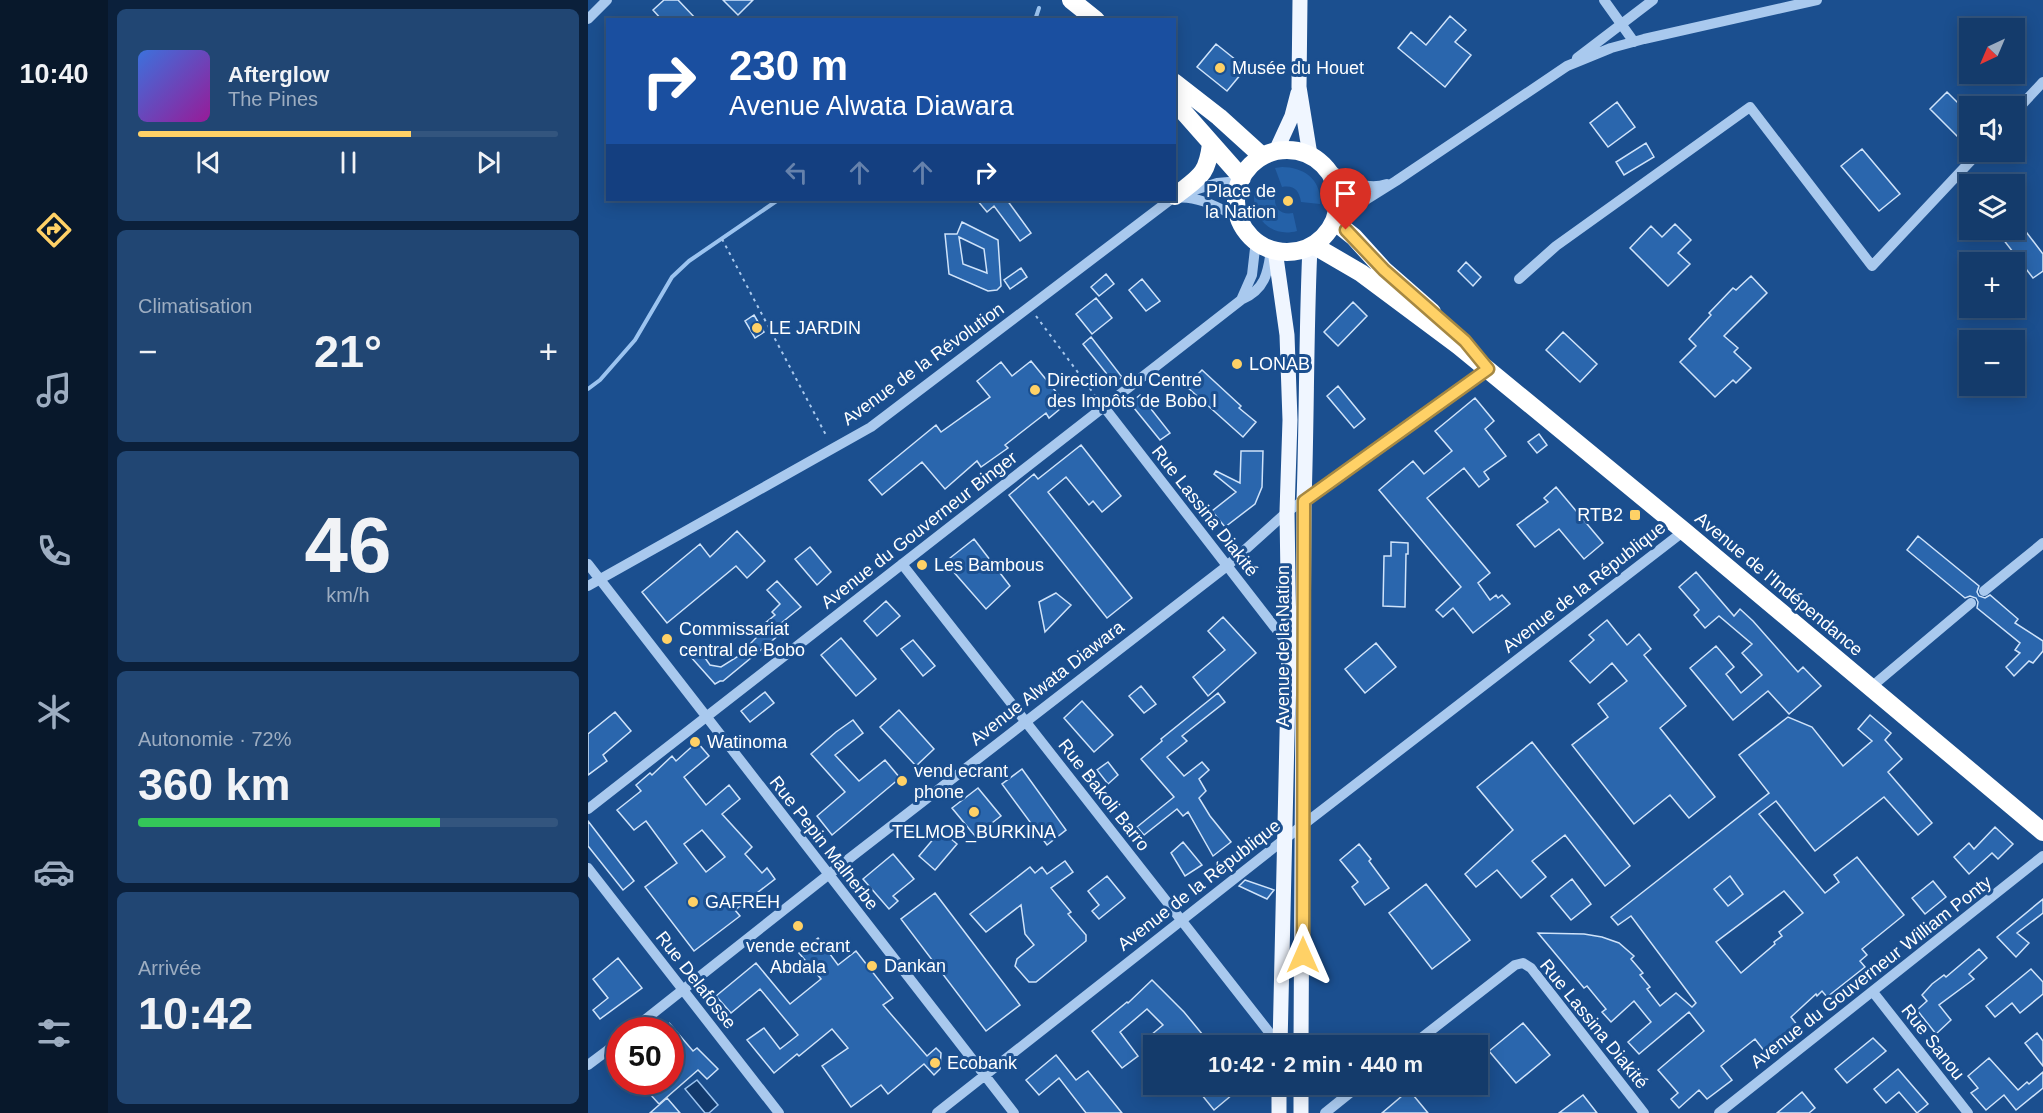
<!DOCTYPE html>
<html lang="fr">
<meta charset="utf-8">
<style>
body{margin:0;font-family:Arial,sans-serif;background:#214673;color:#f1f3f6;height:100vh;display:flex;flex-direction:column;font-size:22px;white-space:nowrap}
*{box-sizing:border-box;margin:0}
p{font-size:20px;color:#9dadc1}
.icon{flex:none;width:33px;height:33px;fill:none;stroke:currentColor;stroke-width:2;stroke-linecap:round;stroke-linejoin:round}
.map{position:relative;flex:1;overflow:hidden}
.side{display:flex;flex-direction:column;gap:9px;padding:9px;background:#0b203b;width:480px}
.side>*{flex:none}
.guide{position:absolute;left:18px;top:18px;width:570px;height:183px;border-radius:0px;box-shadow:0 3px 15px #0003,0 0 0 2px #33557e;background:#1a4fa0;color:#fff;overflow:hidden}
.needle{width:39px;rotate:224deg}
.controls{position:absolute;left:1371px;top:18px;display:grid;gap:12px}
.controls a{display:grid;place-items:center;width:66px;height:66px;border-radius:0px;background:#143b6b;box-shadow:0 3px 15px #0003,0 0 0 2px #33557e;font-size:30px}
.speed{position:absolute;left:18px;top:1017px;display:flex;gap:12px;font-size:30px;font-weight:700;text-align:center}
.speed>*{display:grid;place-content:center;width:78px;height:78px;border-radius:50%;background:#143b6b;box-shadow:0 3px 15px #0003,0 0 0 2px #33557e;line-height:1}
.speed .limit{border:9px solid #d22;background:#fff;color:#111}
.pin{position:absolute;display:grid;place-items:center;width:51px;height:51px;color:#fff;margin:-62px -26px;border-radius:50% 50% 50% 0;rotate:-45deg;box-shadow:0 0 6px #0007}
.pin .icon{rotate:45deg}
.me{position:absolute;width:66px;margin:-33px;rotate:0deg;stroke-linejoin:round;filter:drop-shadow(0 0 4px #0008)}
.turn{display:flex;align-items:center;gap:21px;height:126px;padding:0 24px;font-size:27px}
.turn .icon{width:78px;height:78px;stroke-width:2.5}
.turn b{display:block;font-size:42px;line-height:51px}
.lanes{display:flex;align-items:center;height:57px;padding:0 24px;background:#0003;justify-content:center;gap:30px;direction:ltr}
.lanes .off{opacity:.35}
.big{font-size:45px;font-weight:800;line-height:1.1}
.side .widget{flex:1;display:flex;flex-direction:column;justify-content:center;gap:9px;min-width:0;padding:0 21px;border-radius:9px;background:#214673}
.side .dial{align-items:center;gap:0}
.dial b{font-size:78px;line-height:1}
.song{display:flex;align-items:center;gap:18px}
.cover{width:72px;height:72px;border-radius:9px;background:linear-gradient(135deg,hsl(220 70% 55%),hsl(300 70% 35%))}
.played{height:6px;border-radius:3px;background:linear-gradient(90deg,#ffd166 65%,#33557e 65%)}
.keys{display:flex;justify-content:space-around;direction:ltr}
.heat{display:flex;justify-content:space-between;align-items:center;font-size:33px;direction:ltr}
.charge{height:9px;border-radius:4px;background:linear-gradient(90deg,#34c759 72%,#33557e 0)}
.trip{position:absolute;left:555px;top:1035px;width:345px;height:60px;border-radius:0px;background:#143b6b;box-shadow:0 3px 15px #0003,0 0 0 2px #33557e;font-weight:800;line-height:60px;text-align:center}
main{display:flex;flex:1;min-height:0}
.menu{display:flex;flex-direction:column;width:108px;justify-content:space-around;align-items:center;background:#08182b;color:#9dadc1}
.menu .icon{width:42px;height:42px}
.menu .active{color:#ffd166}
.menu b{font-size:27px;color:#f1f3f6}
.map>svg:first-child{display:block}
.green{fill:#2461a8}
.water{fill:#123a6d;stroke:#9cc4f0;stroke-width:1.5}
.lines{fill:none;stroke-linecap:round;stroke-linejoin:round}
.stream{stroke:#9cc4f0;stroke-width:4}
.building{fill:#2a66ad;stroke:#cfe3fa;stroke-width:1.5;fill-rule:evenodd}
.path{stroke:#a9c9ee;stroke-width:2;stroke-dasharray:3 4.5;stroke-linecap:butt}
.minor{stroke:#a9c9ee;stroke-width:10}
.major{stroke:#f0f6ff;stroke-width:15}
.highway{stroke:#fff;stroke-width:18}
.route-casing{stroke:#a68842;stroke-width:15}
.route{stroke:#ffd166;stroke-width:10}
.poi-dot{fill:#ffd166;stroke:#1b4f8f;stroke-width:2}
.labels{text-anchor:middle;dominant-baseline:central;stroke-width:6;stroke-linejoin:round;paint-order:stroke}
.poi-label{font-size:18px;fill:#fff;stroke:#1b4f8f;text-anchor:start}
.street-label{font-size:18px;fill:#fff;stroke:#1b4f8f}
</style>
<main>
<nav class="menu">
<b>10:40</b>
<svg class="icon active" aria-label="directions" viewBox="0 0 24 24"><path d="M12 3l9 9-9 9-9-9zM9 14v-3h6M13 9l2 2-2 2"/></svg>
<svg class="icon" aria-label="music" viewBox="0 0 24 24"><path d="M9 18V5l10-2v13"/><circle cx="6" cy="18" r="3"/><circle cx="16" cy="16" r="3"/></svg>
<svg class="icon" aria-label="phone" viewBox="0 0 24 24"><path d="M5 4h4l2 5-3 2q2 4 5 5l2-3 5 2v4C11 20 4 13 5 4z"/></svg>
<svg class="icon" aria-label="climate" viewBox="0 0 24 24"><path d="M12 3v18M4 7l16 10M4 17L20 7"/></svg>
<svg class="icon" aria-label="car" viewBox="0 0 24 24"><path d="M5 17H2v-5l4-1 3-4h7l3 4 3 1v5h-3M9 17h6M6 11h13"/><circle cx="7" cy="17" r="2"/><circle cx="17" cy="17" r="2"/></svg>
<svg class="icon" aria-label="filters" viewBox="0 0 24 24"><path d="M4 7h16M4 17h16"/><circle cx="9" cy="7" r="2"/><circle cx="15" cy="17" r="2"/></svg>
</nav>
<section class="side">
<div class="widget">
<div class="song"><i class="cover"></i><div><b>Afterglow</b><p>The Pines</p></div></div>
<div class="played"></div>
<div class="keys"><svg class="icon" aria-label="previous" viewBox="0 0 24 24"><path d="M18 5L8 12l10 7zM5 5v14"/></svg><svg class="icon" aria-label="pause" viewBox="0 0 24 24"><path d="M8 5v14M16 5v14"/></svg><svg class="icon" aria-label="next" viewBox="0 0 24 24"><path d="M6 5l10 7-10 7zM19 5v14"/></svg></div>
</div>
<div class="widget"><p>Climatisation</p>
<div class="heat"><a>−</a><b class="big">21°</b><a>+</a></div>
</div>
<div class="widget dial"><b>46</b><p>km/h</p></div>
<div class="widget"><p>Autonomie · 72%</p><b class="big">360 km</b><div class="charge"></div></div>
<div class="widget"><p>Arrivée</p><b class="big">10:42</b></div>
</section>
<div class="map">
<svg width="1455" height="1113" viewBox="0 0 1455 1113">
<rect width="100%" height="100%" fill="#1b4f8f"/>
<path class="green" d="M694 167C716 167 734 180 732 204L713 202C711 190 706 185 694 187L687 168Z
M666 195 687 197C686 209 693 215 705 213L709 231C684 238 665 219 666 195Z
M1142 876 1155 894 1140 906 1126 889Z"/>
<path class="water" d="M109 1080 130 1105 121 1113H117L97 1089Z"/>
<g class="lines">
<path class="stream" d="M447 20 451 8
M0 389 12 380 47 340 84 277 101 261 190 200"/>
</g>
<path class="building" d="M76 0H90L109 20H74L65 10Z
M135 0H165L150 15Z
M862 16 878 30 867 42 883 55 857 87 810 48 823 32 838 45Z
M628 44 658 68 639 91 609 67Z
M1359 92 1382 115V134L1374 141 1342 109Z
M1029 102 1047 127 1020 147 1002 123Z
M1058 143 1066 157 1036 175 1028 162Z
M1274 149 1312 194 1291 211 1253 166Z
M389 200H419L443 233 432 241 406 206 399 212Z
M1426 216 1455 254V271L1445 278 1408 230H1426Z
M374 222 410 240 413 286 409 290 400 291 361 274 357 234H369ZM371 237 396 249 399 273 375 264Z
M1087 224 1103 240 1090 253 1102 264 1080 286 1042 248 1063 226 1074 237Z
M878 262 893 277 885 286 870 271Z
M433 268 439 277 422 289 416 280Z
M518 274 526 284 511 296 503 287Z
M1163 276 1179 293 1136 336 1150 348 1146 352 1163 368 1148 383 1145 380 1127 397 1092 362 1108 346 1101 339 1123 315 1121 313 1145 288 1148 290Z
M554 279 572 301 558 311 541 290Z
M508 298 524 318 504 334 488 314Z
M765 302 779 316 750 346 736 332Z
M166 315 176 332 167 338 157 321Z
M975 332 1009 364 992 382 958 350Z
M503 337 534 377 526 383 495 344Z
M443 361 478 404 461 418 458 413 417 445 420 448 393 467 389 461 357 489 334 462 294 495 281 480 348 425 353 432 402 397 389 381 413 362 424 376Z
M614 370 653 406 651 408 668 422 655 437 598 386Z
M750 386 777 419 766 428 739 396Z
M552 395 582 433 572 440 542 403Z
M887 398 906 421 897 429 918 456 896 472 901 479 891 487 876 468 839 498 902 573 890 583 902 600 908 595 910 598 914 595 922 604 885 633 865 608 855 617 848 610 873 587 791 490 825 461 836 474 864 451 847 431Z
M951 434 959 445 949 453 940 442Z
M493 445 533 496 514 512 505 501 501 505 478 477 460 492 544 598 519 618 421 495 446 474 450 479Z
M653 451H675L674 487 667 504 637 527 624 511 648 492 626 474 628 471 652 483Z
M968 487 1015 543 996 559 971 529 947 547 929 525 960 502 956 498Z
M149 531 177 561 159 578 148 566 79 623 54 592 112 544 122 557Z
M1330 536 1391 586 1389 592 1391 596 1397 598 1402 595 1430 619 1427 623 1455 641V651L1445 663 1441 661 1426 676 1418 667 1432 653 1427 650 1432 643 1389 608 1390 602 1388 598 1382 596 1377 598 1319 550Z
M386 539 422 586 398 609 357 562Z
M803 542 820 543V554H818L817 607 795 606 796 556H803Z
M222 547 243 572 229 585 207 559Z
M1108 572 1146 616 1152 609 1165 621 1210 672 1215 667 1233 686 1201 714 1180 691 1145 720 1102 668 1128 646 1146 667 1138 674 1153 693 1174 675 1154 653 1164 644 1131 616 1117 628 1106 615 1111 610 1091 587Z
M189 581 213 607 192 624 197 630 135 681H132L127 684 102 656 110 648 122 665 133 667 149 657 169 637 166 632 187 615 184 612 192 604 179 590Z
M468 593 483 605 457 632 451 602Z
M298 601 312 616 289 636 276 621Z
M635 617 668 653 620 696 605 677 637 650 620 631Z
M1019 620 1039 645 1051 634 1063 649 1056 655 1098 706 1072 728 1127 797 1101 818 1082 795 1046 824 984 745 1020 717 1010 704 1039 681 1024 663 1002 683 982 661 1006 640 1001 635Z
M253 638 288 679 268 696 233 655Z
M325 640 347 666 335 676 313 649Z
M788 643 808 667 777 693 757 669Z
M553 686 568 704 556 713 541 696Z
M177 692 186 703 162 722 153 711Z
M630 693 637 702 594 736 599 741 579 757 596 776 614 762 621 770 611 779 618 791 611 798 622 816 643 842 625 856 600 812 595 816 589 809 556 835 549 827 586 797 553 759 574 741 573 739Z
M494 701 525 735 506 752 476 718Z
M311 710 346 749 328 766 292 727Z
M27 712 43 731 15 755 19 761 0 775V734Z
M1282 715 1303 733 1297 740 1314 759 1300 772 1344 823 1330 835 1296 797 1227 851 1188 801 1171 814 1237 893 1251 882 1246 875 1269 857 1316 915 1274 949 1279 955 1272 961 1277 967 1239 997 1234 991 1229 996 1228 994 1203 1017 1210 1026 1177 1052 1167 1039 1133 1066 1144 1080 1119 1099 1111 1090 1091 1108 1083 1099 1090 1093 1070 1070 1116 1031 1101 1012 1051 1054 1040 1042 1063 1022 1046 1001 1023 1022 1014 1012 1018 1009 999 986 996 988 950 933 996 934 1014 937 1031 943 1046 956 1043 959 1055 973 1052 975 1062 987 1059 989 1072 1006 1088 993 1104 1007 1108 1003 1043 916 1030 925 1023 917 1181 793 1151 755 1200 717 1224 727 1255 766 1284 741 1270 729ZM1142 876 1155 894 1140 906 1126 889ZM1196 891 1215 913 1191 932 1194 936 1186 942 1187 944 1153 973 1128 942Z
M265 720 275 733 247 755 271 781 297 760 312 778 244 835 229 816 257 792 223 754 248 732Z
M109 742 121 756 96 777 118 805 141 785 152 799 134 814 164 847 157 854 174 873 179 868 187 879 147 910 152 916 106 951 57 887 89 863 58 821 46 830 29 810 53 791 48 785 62 773 64 775 84 756 88 761ZM114 830 137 857 118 872 96 844Z
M944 742 1042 866 1017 886 977 835 944 861 958 877 933 898 909 870 888 887 877 874 925 830 889 787Z
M520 762 530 775 520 784 509 770Z
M434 769 478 830 459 845 414 784Z
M390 788 413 816 387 836 364 808Z
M0 821 46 881 35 890 0 846Z
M1407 827 1425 844 1410 859 1404 853 1381 874 1366 857 1381 843 1386 849Z
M353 830 369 844 347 870 331 856Z
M595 842 614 865 597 876 583 853Z
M771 844 783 859 781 861 801 888 777 905 764 887 770 882 752 860Z
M305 854 326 879 305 896 310 901 301 909 275 879Z
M477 861 485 872 463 888 483 912 480 914 498 935V941L448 982H441L427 966 429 959 446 945 437 934 433 905 398 932 382 914 442 867 447 873 454 867 459 874Z
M519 876 537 898 511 919 504 911 511 905 500 891Z
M984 879 1003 904 983 920 963 896Z
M657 880 686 890 679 899 651 886Z
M1345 881 1358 897 1337 914 1324 898Z
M838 884 882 940 844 969 801 913Z
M347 893 432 1005 398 1031 313 919Z
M1455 899V913L1429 933 1441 943 1428 957 1409 937Z
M230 938 250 965 268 951 305 998 295 1005 339 1056 348 1048 353 1053 352 1069 346 1075 336 1064 300 1094 293 1085 263 1107 234 1066 260 1048 244 1029 211 1056 209 1054 186 1073 159 1040 176 1028 192 1049 210 1035 172 989 143 1013 128 996 168 963 202 1004 233 979 211 953Z
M1391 949 1399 958 1381 974 1386 979 1351 1005 1363 1020 1348 1034 1329 1010 1339 1001 1334 995 1344 984 1356 975 1358 977Z
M30 958 54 988 12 1019 5 1010 20 998 5 979Z
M1443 969 1455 982V994L1432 1013 1424 1003 1407 1017 1398 1006Z
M564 980 596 1012 624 1046H572L563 1035 575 1025 559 1009 532 1032 550 1056 534 1068 504 1031 539 1002 540 1003Z
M935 1023 962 1055 928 1083 901 1051Z
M82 1024 105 1051 109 1048 130 1069 119 1079 110 1070 71 1104 51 1082H82Z
M1449 1033 1455 1041V1066L1437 1043Z
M1285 1038 1298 1051 1259 1083 1247 1069Z
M468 1055 488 1080 500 1071 534 1113H498L471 1078 451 1095 438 1080Z
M1401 1058 1430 1090 1439 1082 1441 1084 1455 1072V1088L1428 1110 1416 1095 1398 1110 1383 1093 1390 1088 1380 1076Z
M1310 1069 1340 1104 1329 1113 1311 1092 1298 1103 1286 1089Z
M605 1084H657L626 1110Z
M821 1090 840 1113H794Z
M1214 1092 1227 1108 1221 1113H1189Z
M995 1095 1009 1113H971Z
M79 1098 92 1113H62Z"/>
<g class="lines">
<path class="path" d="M134 239 239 437
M448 316 509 398"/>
<path class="minor" d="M1016 0 1046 42
M0 19 19 0
M989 58 1065 0
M1426 113 1455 82
M738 167C757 178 776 192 799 184
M597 193 629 183 652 181
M587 198C610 195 631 208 651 218
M749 213 776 201 808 181 979 66 1023 48 1056 39 1229 0
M931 279 968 246 1162 107 1284 266 1391 152
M653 300 664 275 668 240
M516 407 702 647
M0 564 426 1113
M314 564 692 1046
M0 586 283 427 582 200
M1396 591 1455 543
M1282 688 1383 603
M0 809 653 300C677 290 680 273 683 250
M0 868 191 1113
M1285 992 1380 1113
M44 1030 240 875 639 566 699 512 900 369
M823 1046 927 965 935 963 943 968 1056 1113
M0 1065 32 1041
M349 1113 698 838 1096 531
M737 1113 773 1084
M1131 1113 1455 856"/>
<path class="major" d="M712 0 711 87 722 155
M688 151 704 116 710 93
M687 250 699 335 702 420 699 512 701 647 692 1046
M713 1046 716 501C719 416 718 331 722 247
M691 1113V1084
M713 1113V1084"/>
<path class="highway" d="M483 0 508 20
M586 82 631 117 674 156
M586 101 654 178
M648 201a51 51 0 1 1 102 0a51 51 0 1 1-102 0Z
M587 196C611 177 619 176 623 144
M746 221 766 237 796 270 844 312
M725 245 773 273 871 346 1096 531 1455 832"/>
</g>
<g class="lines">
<defs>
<path id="route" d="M715 955 716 501 900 369 877 341 796 270 758 230"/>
</defs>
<use href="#route" class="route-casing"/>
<use href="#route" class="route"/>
</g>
<g class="poi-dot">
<circle cx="632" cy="68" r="6"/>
<circle cx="700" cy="201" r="6"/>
<circle cx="169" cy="328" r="6"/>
<circle cx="649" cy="364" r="6"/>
<circle cx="447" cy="390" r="6"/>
<rect x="1041" y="509" width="12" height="12" rx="3"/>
<circle cx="334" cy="565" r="6"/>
<circle cx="79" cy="639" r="6"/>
<circle cx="107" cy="742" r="6"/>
<circle cx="314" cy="781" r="6"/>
<circle cx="386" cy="812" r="6"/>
<circle cx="105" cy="902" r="6"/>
<circle cx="210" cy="926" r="6"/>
<circle cx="284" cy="966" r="6"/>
<circle cx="347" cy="1063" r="6"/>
</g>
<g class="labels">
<g class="poi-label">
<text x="644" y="68">Musée du Houet</text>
<text x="688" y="191" text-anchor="end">Place de<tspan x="688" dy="21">la Nation</tspan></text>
<text x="181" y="328">LE JARDIN</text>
<text x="661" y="364">LONAB</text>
<text x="459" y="380">Direction du Centre<tspan x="459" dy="21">des Impôts de Bobo I</tspan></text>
<text x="1035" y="515" text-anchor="end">RTB2</text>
<text x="346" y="565">Les Bambous</text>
<text x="91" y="629">Commissariat<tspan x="91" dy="21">central de Bobo</tspan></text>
<text x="119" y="742">Watinoma</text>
<text x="326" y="771">vend ecrant<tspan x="326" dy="21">phone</tspan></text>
<text x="386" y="832" text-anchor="middle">TELMOB_BURKINA</text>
<text x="117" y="902">GAFREH</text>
<text x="210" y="946" text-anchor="middle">vende ecrant<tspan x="210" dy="21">Abdala</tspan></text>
<text x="296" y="966">Dankan</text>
<text x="359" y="1063">Ecobank</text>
</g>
<g class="street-label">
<text transform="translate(335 364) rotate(-36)">Avenue de la Révolution</text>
<text transform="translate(617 511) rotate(52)">Rue Lassina Diakité</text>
<text transform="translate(331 530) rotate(-38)">Avenue du Gouverneur Binger</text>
<text transform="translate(1191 584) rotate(40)">Avenue de l'Indépendance</text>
<text transform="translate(996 587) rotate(-38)">Avenue de la République</text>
<text transform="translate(695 646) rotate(-90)">Avenue de la Nation</text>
<text transform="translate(459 683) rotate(-38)">Avenue Alwata Diawara</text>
<text transform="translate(516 795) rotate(52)">Rue Bakoli Barro</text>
<text transform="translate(236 843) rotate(52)">Rue Pepin Malherbe</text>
<text transform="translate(611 885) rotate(-38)">Avenue de la République</text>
<text transform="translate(1283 972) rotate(-38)">Avenue du Gouverneur William Ponty</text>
<text transform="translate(108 980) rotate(52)">Rue Delafosse</text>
<text transform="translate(1006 1024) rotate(51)">Rue Lassina Diakité</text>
<text transform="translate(1345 1042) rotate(52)">Rue Sanou</text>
</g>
</g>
</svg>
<div class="controls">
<a><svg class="needle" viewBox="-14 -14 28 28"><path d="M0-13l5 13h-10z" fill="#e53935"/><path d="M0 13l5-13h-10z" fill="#9dadc1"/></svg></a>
<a><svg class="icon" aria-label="sound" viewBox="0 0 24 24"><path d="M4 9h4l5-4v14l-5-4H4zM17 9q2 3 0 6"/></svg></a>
<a><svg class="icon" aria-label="layers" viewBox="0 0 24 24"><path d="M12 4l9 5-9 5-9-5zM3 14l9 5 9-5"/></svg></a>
<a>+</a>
<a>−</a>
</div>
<div class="speed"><div class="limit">50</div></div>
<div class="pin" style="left:758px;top:230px;background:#d93025"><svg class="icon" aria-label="arrive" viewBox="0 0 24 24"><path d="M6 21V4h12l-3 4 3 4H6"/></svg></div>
<svg class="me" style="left:715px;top:955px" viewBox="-20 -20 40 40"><path d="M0-17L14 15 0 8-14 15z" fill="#ffd166" stroke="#fff" stroke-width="4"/></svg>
<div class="trip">10:42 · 2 min · 440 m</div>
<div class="guide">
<div class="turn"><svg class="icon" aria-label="right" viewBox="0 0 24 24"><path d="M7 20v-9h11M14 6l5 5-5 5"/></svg><div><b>230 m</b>Avenue Alwata Diawara</div></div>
<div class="lanes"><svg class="icon off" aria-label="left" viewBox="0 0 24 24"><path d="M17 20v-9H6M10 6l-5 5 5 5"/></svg><svg class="icon off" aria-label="ahead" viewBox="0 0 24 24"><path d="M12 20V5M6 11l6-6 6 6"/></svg><svg class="icon off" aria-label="ahead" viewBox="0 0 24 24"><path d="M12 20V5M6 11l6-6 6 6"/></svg><svg class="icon" aria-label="right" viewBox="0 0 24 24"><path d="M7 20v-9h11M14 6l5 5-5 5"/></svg></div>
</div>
</div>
</main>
